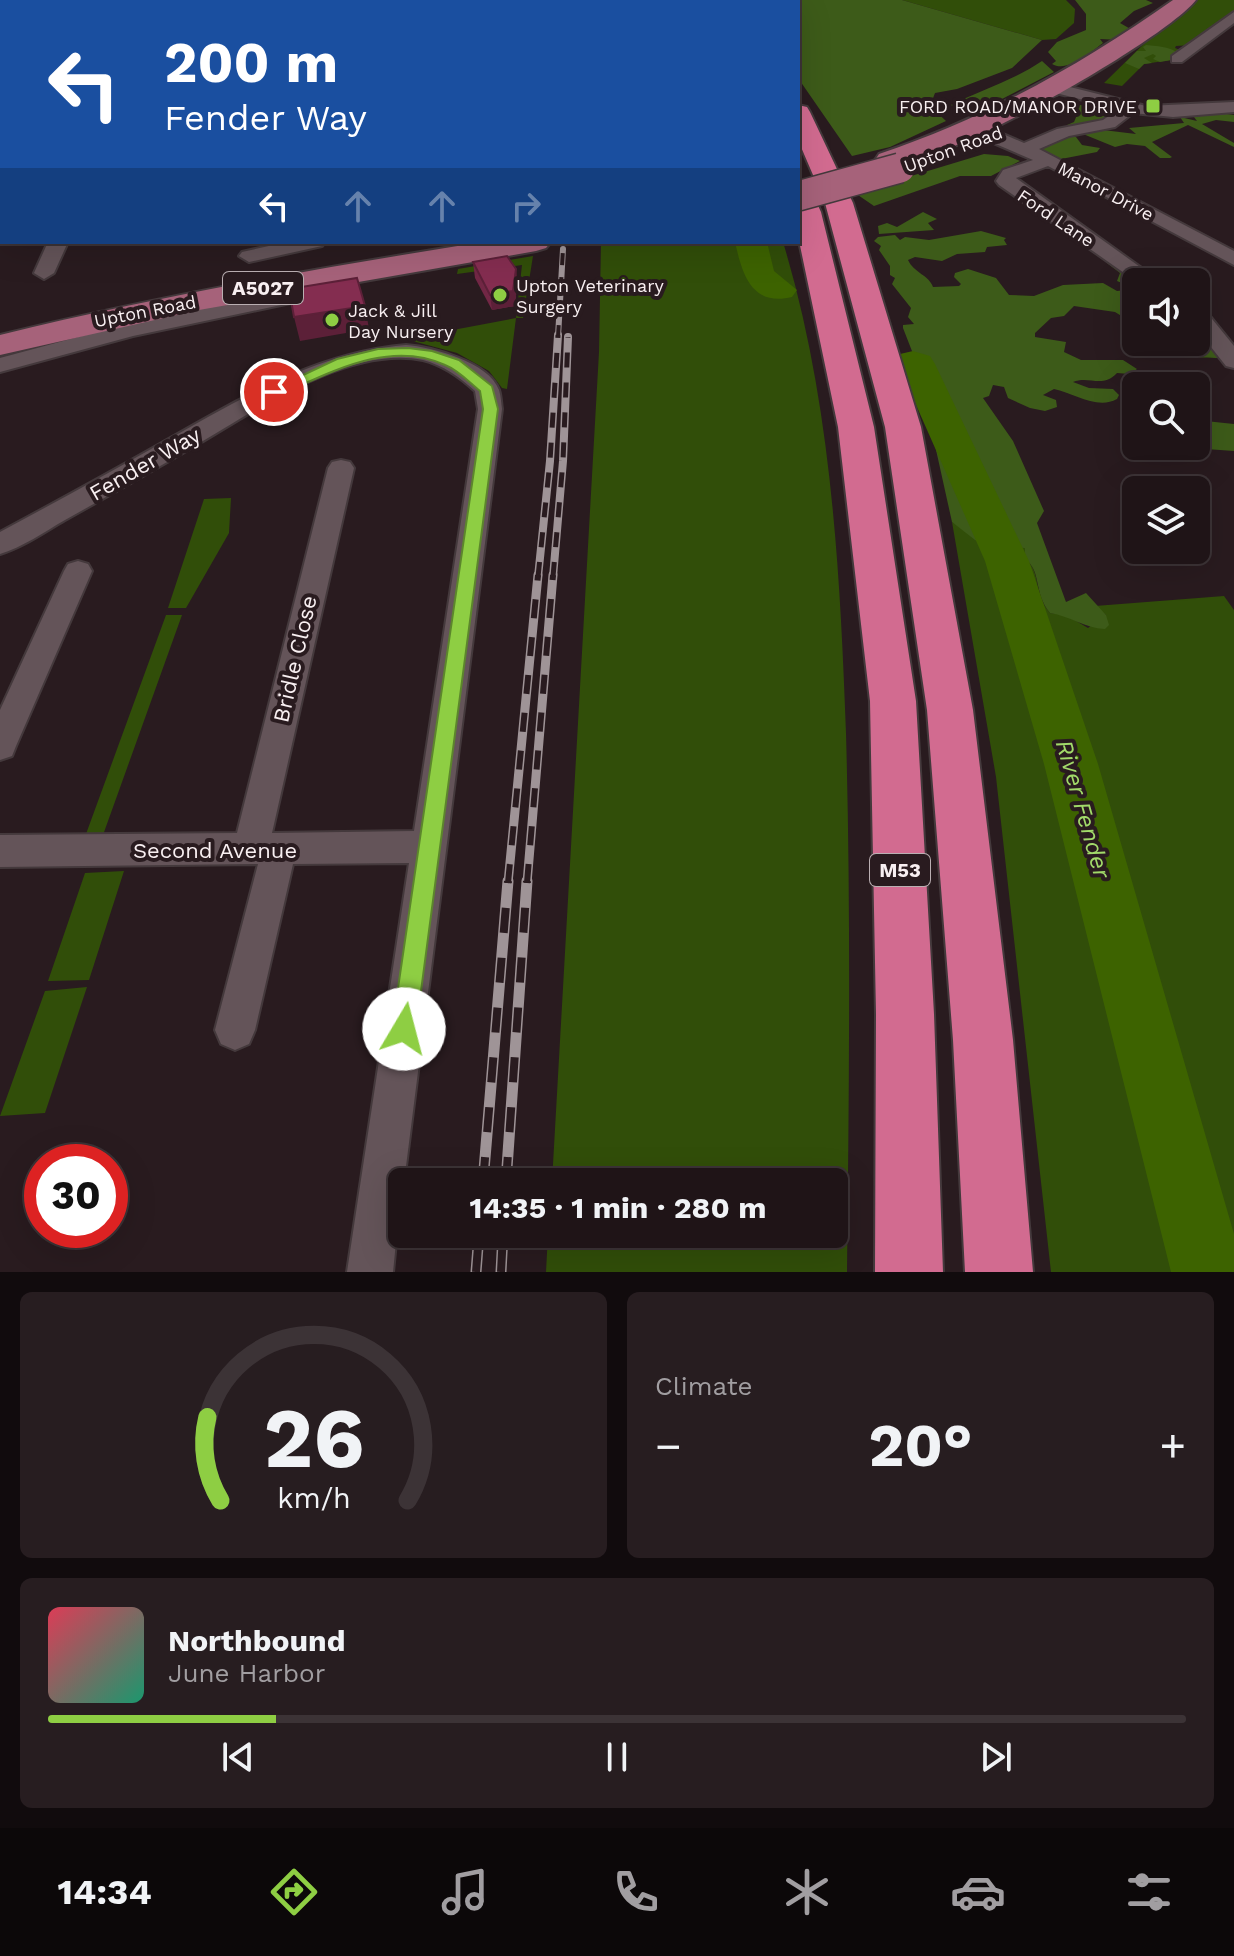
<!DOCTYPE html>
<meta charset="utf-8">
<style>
body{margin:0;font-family:"Work Sans",sans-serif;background:#271d20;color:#f1f3f6;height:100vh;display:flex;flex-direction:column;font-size:30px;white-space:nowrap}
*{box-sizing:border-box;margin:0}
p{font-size:26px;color:#a19ea1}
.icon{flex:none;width:44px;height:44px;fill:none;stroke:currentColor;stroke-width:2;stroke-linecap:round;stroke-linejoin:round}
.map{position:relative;height:1272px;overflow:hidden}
.side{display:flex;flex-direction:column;gap:20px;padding:20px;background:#110b0d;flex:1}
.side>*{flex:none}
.banner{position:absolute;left:0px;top:0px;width:800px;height:244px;box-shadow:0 8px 32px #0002,0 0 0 2px #3c3336;background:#1a4fa0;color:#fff;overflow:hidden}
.tools{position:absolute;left:1122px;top:268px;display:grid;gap:16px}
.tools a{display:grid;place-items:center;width:88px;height:88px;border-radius:12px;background:#1f1417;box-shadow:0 8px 32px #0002,0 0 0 2px #3c3336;font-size:40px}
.speed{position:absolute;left:24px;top:1144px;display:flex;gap:16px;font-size:40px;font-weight:700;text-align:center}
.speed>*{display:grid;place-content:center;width:104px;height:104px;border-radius:50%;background:#1f1417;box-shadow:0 8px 32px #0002,0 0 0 2px #3c3336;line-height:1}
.speed .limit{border:12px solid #d22;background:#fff;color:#111}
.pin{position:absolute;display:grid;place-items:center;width:68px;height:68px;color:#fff;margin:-34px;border:4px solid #fff;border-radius:50%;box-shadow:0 2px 8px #0007}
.me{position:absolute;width:88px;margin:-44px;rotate:8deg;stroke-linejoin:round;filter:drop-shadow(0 0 6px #0008)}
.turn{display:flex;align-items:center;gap:28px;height:168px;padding:0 32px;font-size:36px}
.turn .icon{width:104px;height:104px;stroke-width:2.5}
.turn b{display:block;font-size:56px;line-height:68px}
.lanes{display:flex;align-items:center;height:76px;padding:0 32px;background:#0003;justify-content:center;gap:40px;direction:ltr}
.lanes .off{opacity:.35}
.big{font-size:60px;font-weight:700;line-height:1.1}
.side .widget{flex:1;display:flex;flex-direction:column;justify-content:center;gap:12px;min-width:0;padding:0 28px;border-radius:12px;background:#271d20}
.side .dial{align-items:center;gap:0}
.dial svg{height:208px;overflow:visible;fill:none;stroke:#3c3336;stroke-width:7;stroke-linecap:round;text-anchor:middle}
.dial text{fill:#f1f3f6;stroke:none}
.song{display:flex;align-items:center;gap:24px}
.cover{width:96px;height:96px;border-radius:12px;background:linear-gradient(135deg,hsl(350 70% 55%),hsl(160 70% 35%))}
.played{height:8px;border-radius:4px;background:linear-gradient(90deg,#8ece43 20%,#3c3336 20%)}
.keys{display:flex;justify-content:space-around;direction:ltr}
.heat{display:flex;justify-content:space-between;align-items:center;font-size:44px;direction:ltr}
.side .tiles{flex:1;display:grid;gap:20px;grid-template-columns:1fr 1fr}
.widget:last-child{grid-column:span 2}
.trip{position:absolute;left:388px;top:1168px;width:460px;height:80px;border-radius:12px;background:#1f1417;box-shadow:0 8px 32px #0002,0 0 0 2px #3c3336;font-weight:700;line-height:80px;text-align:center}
.tabs{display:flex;height:128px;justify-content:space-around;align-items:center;background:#0c0809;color:#a19ea1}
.tabs .icon{width:56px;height:56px}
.tabs .on{color:#8ece43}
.tabs b{font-size:36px;color:#f1f3f6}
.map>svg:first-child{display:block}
.green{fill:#314e09}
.forest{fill:#3d5b19}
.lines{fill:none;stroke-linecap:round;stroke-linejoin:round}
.river{fill:#3d6300;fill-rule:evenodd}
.minor-casing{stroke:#44393c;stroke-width:4}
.tertiary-casing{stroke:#44393c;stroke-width:4}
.primary-casing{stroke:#44393c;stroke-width:4}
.motorway-casing{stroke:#44393c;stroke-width:4}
.minor{fill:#645459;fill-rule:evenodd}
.tertiary{fill:#645459;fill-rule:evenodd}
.primary{fill:#a6627a;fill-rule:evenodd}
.motorway{fill:#d26b90;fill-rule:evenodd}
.rail-far3-casing{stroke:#9f9497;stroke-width:6}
.rail-far2-casing{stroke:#9f9497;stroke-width:8}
.rail-far1-casing{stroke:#9f9497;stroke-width:9}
.rail-casing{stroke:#9f9497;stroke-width:11}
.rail-far3{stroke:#291b1f;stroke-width:4;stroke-dasharray:12;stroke-linecap:butt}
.rail-far2{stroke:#291b1f;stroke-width:5;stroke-dasharray:15;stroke-linecap:butt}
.rail-far1{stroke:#291b1f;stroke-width:6;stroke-dasharray:19;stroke-linecap:butt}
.rail{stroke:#291b1f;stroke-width:8;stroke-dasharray:25;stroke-linecap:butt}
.primary-bridge-casing{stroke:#44393c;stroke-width:32;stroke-linecap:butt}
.primary-bridge{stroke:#a6627a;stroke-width:29}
.wall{fill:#722745}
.shaded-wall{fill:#5c2038}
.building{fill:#842d50;stroke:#5c2038;stroke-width:2}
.route{fill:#8ece43;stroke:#5c862c;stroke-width:2}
.poi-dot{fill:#8ece43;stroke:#291b1f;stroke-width:3}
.labels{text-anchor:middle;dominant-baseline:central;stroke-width:8;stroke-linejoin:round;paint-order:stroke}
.far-poi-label{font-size:18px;fill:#f8eff1;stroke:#291b1f;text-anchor:start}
.far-street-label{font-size:18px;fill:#f8eff1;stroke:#291b1f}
.shield{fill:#291b1f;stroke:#baafb2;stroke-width:2}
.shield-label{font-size:20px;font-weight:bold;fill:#f8eff1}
.street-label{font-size:22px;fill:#f8eff1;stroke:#291b1f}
.water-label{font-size:24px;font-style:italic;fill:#a2da6a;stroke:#291b1f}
</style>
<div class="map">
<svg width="1234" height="1272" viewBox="0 0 1234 1272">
<rect width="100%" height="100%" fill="#291b1f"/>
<path class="green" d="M902 0H1066L1075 9 1074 23 1056 39 1042 40Z
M1198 0H1234V12L1192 45 1176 46 1175 48 1180 50 1184 58 1144 64 1122 86 1104 83 1157 31Z
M601 242H783C831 400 840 569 846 733 851 913 849 1092 847 1272H546L548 1234H834V1182H552L599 352Z
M533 256 523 318H516L507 389 502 388 489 371 457 353 405 339 516 318 522 265 457 274 458 269Z
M231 498 229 533 186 608H168L204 499Z
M952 522C985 543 984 547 1025 548V559C1042 572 1032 592 1050 613L1066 615 1088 628 1106 615 1095 606 1224 596 1234 610V1272H1051L996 777Z
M166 615H182L103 835 86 834Z
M124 871 89 980 48 981 85 873Z
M87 987 45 1113 0 1116 45 991Z"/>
<path class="forest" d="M748 0H902L1042 40 1012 68 957 89 935 93 930 106 946 121 890 147 852 156 798 78V2Z
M1075 0H1146L1153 3 1134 11 1120 23 1134 31 1120 40 1100 39 1103 43C1090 53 1067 73 1052 64L1056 61 1048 52 1057 42 1086 30V14Z
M1146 45C1159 46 1175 47 1183 58L1160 62 1153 59 1156 56 1153 54 1144 58 1152 63 1144 64 1139 69 1125 63 1137 51H1146L1143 47Z
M1042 61 1054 72 969 116 951 105C981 90 1014 80 1042 61Z
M1081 105 1118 112C1102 122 1087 129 1067 125L1074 122 1077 115 1062 109Z
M1220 113 1234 115V122L1216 120 1202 124 1234 143V147L1188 125 1152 142 1172 157 1170 158H1160L1145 146 1127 144 1115 147 1083 134 1103 130 1136 134 1129 128 1184 123 1180 117 1197 121 1194 117Z
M1068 136 1076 137 1082 145 1100 148 1097 152 1056 160 1038 151 1041 145H1050Z
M984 154 1008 156 1020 161 991 176H960L874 206 855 193Z
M923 212 937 219 928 223 934 230 879 234 878 226 887 223 897 227Z
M981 231 1006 238 1004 240 1007 245 987 247 985 252 957 254 942 261 915 257 908 260C914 273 929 275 933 287L959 286 961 284 954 277 955 273 968 269 996 278 1009 295 1034 296 1063 285 1103 283 1117 291 1127 290 1129 286 1117 281 1120 273 1107 263V259C1129 255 1146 269 1163 282H1136V325L1115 312 1074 306 1064 316 1051 318 1035 333V337L1066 342 1064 352 1081 360H1123L1137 369 1130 374 1117 373C1102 389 1089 375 1073 382L1089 388 1113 389 1119 395 1117 399C1097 410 1074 393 1054 389L1043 395 1056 400 1057 407 1045 411 1030 408 1008 398 1004 387 993 385 989 396 983 398 1013 441 1044 511 1037 523 1066 602 1086 593 1106 615 1109 625 1105 629C1084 628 1070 616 1050 613 1033 592 1042 571 1025 559V548L992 547 975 540 952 522 917 364 903 328V325L914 324 908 317 911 308 892 284 895 278 890 275V266L879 250 881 246 874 241 878 237 895 235 900 240 905 237 929 240Z
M1196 314 1233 358C1212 358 1173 359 1157 344L1196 342Z
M1196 420 1234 424V451L1206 449 1195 459H1184L1179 450 1182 446H1196Z"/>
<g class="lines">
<path class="river" d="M652 0H674L675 2H653Z
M735 242H767L774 271 797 290 792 297C751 307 742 273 735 242Z
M913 351 930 356 935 364 1029 561 1098 764 1234 1234V1272H1171L1044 764 985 561 901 371 895 362 900 354Z"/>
<defs>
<path id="minor" d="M1234 12V23L1182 62H1172V56Z
M0 34H2V42H0Z
M1054 83 1146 106 1234 102V112L1173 117 1133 113 1115 127 1069 136 1039 149 1234 251V265L1048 166 1016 178 1161 282H1137L999 185 996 181 1003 170 1033 160 970 133 967 129 970 125H982L1024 143 1057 129 1103 120 1119 109 1048 91V85Z
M0 127H2V137H0Z
M48 242H68L54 273 44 279 34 273Z
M287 242H325L322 246 249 262 239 256 242 252Z
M292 290 300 291 303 296 300 301 133 336 0 372V358L130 323Z
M1196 307 1204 309 1234 346V368L1226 366 1196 328Z
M406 345C432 347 489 362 499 390 501 396 501 403 502 409L404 1182H402L393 1272H347L409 863 293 864 255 1030 249 1044 235 1050 221 1044 215 1030 258 864 0 867V835L237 833 328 468 332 462 341 460 350 462 354 468 272 833 414 831 478 409 475 391C461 378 443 365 423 360 347 345 255 411 193 447 150 472 108 496 65 520 44 532 23 547 0 554V532C54 503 107 474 160 444 239 400 313 353 406 345Z
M78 561 88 564 92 571 16 746 12 756 0 760V710L64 571 68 564Z"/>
<path id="tertiary" d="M468 0H486L487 2H469Z"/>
<path id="primary" d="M1173 0H1196C1164 41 926 177 879 166L875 160 879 154C986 118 1081 65 1173 0Z
M482 242H551L546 248 536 251 199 310 0 355V335C159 296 320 268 482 242Z"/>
<path id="motorway" d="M691 0H711L712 2H692Z
M798 105 807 107 810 112 853 203 921 427 973 710 1013 1040 1033 1272H965L953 1040 927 710 885 427 825 203 798 140Z
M798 182 808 184 821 212 874 427 916 701 934 1014 943 1272H875L876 1014 870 701 838 427 798 236Z"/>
</defs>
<use href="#minor" class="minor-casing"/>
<use href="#tertiary" class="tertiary-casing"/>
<use href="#primary" class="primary-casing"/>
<use href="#motorway" class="motorway-casing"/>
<use href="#minor" class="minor"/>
<use href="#tertiary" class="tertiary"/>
<use href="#primary" class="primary"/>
<use href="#motorway" class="motorway"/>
<defs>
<path id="rail-far3" d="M558 337 563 249"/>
<path id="rail-far2" d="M538 577 550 461 558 335
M553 577 563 461 568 337"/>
<path id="rail-far1" d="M508 883 538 575
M527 883 553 575"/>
<path id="rail" d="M483 1182 508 881
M506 1182 527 881
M476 1272 479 1234
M501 1272 503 1234"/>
</defs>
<use href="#rail-far3" class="rail-far3-casing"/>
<use href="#rail-far2" class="rail-far2-casing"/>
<use href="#rail-far1" class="rail-far1-casing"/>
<use href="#rail" class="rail-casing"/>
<use href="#rail-far3" class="rail-far3"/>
<use href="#rail-far2" class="rail-far2"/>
<use href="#rail-far1" class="rail-far1"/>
<use href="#rail" class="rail"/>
<defs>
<path id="primary-bridge" d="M798 196 900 168"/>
</defs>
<use href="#primary-bridge" class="primary-bridge-casing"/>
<use href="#primary-bridge" class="primary-bridge"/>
</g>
<path class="wall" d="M473 262 516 269 517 285 515 306 492 310 475 278Z"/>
<path class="shaded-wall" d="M516 269 517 285 515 306 492 310 490 295Z
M365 306 369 329 300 341 294 317Z"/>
<path class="building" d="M507 256 516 269 513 291 490 295 473 262Z
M357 278 365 306 294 317 289 289Z"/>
<path class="route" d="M408 348 432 351 459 360 492 386 498 409 416 1029 413 1037 404 1041 396 1037 392 1029 483 409 480 391C469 382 458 370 445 365 389 339 330 373 279 395L274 397 267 392 337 359 378 349Z"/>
<g class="poi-dot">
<rect x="1145" y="98" width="16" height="16" rx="4"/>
<circle cx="500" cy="295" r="8"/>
<circle cx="332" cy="320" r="8"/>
</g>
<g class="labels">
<g class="far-poi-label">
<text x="1137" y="106" text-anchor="end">FORD ROAD/MANOR DRIVE</text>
<text x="516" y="285">Upton Veterinary<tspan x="516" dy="21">Surgery</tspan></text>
<text x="348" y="310">Jack &amp; Jill<tspan x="348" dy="21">Day Nursery</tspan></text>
</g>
<g class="far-street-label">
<text transform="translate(953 149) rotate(-20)">Upton Road</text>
<text transform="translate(1106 191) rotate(28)">Manor Drive</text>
<text transform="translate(1056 218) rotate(34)">Ford Lane</text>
<text transform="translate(145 311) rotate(-11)">Upton Road</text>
</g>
<g class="shield">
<rect x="223" y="272" width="80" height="32" rx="6"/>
<rect x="870" y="854" width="60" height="32" rx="6"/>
</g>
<g class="shield-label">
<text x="263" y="288">A5027</text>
<text x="900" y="870">M53</text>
</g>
<g class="street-label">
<text transform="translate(145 464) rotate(-30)">Fender Way</text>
<text transform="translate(295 659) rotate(-77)">Bridle Close</text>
<text x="215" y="850">Second Avenue</text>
</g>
<g class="water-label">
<text transform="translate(1083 809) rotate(74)">River Fender</text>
</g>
</g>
</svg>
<div class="tools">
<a><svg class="icon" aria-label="sound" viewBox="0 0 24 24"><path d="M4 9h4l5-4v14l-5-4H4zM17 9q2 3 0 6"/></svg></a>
<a><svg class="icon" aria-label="search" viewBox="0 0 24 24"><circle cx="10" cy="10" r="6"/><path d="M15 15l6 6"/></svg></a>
<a><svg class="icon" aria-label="layers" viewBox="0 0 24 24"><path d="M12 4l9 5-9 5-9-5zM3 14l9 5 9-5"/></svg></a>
</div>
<div class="speed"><div class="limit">30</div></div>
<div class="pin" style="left:274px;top:392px;background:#d93025"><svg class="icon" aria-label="arrive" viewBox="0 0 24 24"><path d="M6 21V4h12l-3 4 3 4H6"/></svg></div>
<svg class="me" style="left:404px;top:1029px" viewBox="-20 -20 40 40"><circle r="19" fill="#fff"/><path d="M0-13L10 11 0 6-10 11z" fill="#8ece43"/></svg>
<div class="trip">14:35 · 1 min · 280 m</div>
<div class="banner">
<div class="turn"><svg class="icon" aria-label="left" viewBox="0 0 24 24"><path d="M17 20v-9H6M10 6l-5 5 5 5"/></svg><div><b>200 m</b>Fender Way</div></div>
<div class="lanes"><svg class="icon" aria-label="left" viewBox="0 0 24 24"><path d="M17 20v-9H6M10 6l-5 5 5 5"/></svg><svg class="icon off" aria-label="ahead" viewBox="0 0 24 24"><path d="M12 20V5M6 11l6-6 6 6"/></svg><svg class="icon off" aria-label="ahead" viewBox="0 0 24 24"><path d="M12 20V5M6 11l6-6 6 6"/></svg><svg class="icon off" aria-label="right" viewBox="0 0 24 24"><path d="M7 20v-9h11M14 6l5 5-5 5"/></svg></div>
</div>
</div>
<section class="side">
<div class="tiles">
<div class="widget dial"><svg viewBox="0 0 100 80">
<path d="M14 69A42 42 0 1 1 86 69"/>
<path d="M14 69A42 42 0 0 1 9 37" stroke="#8ece43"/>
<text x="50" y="56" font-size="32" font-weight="700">26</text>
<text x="50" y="72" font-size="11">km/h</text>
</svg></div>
<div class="widget"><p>Climate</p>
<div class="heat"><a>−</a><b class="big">20°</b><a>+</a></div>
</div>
<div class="widget">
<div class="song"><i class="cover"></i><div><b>Northbound</b><p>June Harbor</p></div></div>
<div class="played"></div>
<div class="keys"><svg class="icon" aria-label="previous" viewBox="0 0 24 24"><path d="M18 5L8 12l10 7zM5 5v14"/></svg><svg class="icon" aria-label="pause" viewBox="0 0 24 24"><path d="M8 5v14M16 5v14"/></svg><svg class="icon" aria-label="next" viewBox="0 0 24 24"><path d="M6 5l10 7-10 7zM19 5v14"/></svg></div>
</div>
</div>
</section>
<nav class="tabs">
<b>14:34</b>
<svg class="icon on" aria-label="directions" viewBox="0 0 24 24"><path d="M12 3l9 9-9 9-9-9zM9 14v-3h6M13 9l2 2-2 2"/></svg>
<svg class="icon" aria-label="music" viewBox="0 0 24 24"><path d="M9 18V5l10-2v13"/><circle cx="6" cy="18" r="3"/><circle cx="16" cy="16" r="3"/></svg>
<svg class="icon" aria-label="phone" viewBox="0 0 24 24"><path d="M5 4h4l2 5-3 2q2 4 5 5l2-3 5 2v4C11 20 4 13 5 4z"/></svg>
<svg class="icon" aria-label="climate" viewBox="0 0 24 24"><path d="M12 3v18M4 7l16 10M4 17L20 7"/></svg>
<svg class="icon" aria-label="car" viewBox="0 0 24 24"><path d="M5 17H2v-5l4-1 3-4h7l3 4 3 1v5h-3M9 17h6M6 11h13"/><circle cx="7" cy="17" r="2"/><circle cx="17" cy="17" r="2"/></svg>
<svg class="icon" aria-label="filters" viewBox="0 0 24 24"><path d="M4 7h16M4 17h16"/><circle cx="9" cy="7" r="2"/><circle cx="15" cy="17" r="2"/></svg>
</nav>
